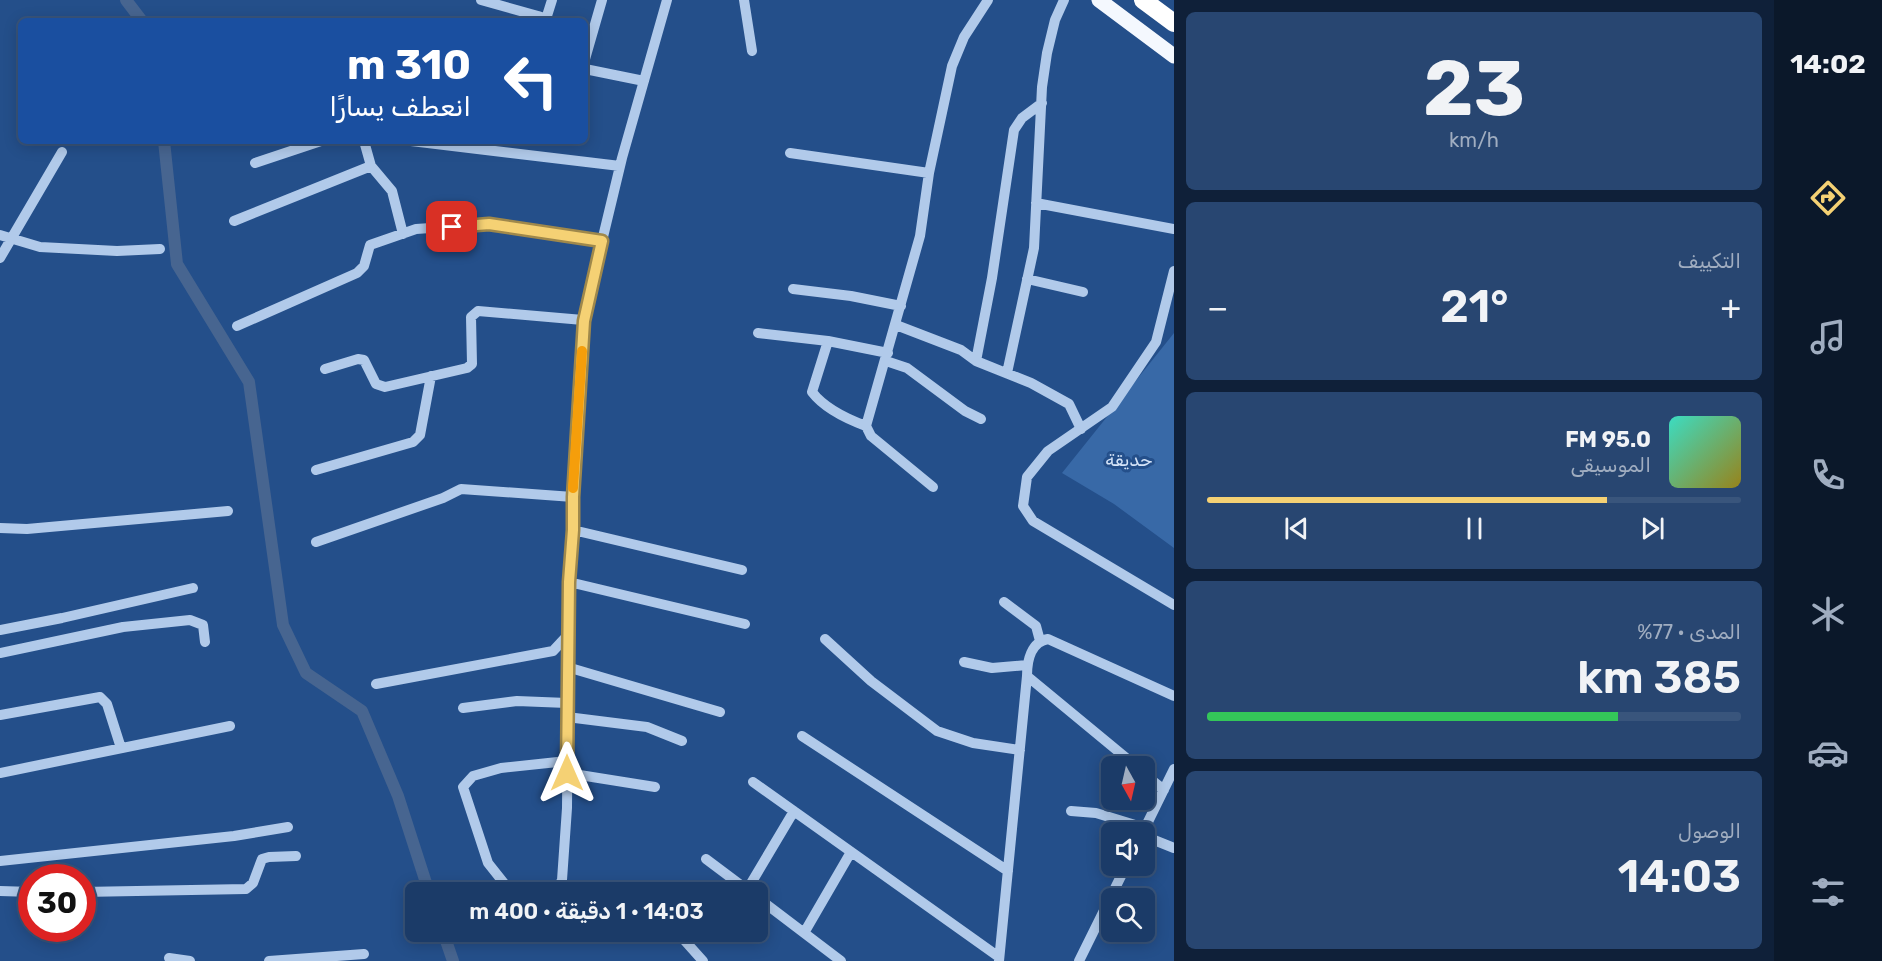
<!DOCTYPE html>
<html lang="ar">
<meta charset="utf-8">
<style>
body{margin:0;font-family:Rubik,Vazirmatn,sans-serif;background:#284671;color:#f1f3f6;direction:rtl;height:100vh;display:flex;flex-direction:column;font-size:22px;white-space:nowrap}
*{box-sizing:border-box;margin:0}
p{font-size:20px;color:#a0adc0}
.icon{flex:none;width:33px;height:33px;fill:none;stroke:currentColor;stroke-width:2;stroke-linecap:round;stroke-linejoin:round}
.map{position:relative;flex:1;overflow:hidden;direction:ltr}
.side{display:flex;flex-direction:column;gap:12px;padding:12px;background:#0f2039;width:600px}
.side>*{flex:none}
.hud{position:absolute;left:18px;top:18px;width:570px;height:126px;border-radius:9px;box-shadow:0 3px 15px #0003,0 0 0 2px #39557c;direction:rtl;background:#1a4fa0;color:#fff;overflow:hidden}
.needle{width:39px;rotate:172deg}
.fabs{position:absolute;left:1101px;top:756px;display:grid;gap:12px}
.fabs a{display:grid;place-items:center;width:54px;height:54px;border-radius:9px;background:#1b3b68;box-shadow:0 3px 15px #0003,0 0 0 2px #39557c;font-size:30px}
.speed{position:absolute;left:18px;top:864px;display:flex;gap:12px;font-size:30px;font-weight:700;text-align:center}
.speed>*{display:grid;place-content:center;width:78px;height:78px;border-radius:50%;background:#1b3b68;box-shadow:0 3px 15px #0003,0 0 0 2px #39557c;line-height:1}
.speed .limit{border:9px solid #d22;background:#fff;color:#111}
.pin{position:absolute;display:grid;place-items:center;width:51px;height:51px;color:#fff;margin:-26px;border-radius:12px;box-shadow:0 3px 9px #0006}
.me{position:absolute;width:66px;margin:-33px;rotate:0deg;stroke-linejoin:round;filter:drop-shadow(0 0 4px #0008)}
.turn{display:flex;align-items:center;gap:21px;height:126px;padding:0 18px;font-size:27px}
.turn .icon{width:78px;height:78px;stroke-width:2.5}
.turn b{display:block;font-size:42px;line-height:51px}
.big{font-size:45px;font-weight:600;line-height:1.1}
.side .card{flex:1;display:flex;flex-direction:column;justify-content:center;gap:9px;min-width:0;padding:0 21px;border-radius:9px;background:#284671}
.side .dial{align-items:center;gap:0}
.dial b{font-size:78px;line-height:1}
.song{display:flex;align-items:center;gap:18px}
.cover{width:72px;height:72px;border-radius:9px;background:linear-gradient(135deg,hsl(170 70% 55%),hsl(50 70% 35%))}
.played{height:6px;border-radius:3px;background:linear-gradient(90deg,#f5d174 75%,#39557c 75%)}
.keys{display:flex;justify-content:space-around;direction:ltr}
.heat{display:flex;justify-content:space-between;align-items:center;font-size:33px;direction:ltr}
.charge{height:9px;border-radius:4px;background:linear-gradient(90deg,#34c759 77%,#39557c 0)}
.trip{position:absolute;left:405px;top:882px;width:363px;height:60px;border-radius:9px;background:#1b3b68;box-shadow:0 3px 15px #0003,0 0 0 2px #39557c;font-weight:600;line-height:60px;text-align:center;direction:rtl}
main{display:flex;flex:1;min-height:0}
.tabs{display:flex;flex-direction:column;width:108px;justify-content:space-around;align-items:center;background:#0b182a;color:#a0adc0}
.tabs .icon{width:42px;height:42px}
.tabs .selected{color:#f5d174}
.tabs b{font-size:27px;color:#f1f3f6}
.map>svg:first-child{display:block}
.green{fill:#3869a7}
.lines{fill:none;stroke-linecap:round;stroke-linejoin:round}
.canal{stroke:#476590;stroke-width:12}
.minor{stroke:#b1caea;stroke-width:10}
.major{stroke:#f4f8fe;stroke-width:15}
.highway{stroke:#fff;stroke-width:18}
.route-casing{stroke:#9f884b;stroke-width:15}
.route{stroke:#f5d174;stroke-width:10}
.slow{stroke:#f59e0b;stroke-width:10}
.labels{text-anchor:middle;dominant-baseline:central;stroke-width:6;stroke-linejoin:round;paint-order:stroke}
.park-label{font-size:18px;fill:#d5e4f8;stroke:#244f8a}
</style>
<main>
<nav class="tabs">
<b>14:02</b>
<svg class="icon selected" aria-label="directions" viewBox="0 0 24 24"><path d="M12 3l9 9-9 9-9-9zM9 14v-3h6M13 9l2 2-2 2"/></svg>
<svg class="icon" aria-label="music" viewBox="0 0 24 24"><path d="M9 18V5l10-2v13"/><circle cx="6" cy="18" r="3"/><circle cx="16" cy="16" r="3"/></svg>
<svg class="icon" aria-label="phone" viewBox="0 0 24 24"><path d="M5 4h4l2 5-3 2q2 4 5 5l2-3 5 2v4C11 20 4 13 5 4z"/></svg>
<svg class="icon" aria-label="climate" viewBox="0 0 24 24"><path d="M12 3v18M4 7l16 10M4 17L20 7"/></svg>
<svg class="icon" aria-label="car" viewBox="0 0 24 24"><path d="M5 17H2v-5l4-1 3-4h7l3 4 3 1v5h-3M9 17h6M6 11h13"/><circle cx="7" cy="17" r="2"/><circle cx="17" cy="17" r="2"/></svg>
<svg class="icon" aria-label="filters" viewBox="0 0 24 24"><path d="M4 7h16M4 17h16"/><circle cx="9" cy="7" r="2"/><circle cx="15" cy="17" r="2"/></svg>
</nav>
<section class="side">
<div class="card dial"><b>23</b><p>km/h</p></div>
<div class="card"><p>التكييف</p>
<div class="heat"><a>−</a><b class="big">21°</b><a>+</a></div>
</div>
<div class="card">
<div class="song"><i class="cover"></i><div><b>95.0 FM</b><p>الموسيقى</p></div></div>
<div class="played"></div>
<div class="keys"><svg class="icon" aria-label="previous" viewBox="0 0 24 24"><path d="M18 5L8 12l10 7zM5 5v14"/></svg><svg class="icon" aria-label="pause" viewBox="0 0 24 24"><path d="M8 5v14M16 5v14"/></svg><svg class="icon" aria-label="next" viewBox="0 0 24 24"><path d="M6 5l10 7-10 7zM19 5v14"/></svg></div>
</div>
<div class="card"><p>المدى · 77%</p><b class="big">385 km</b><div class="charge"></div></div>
<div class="card"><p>الوصول</p><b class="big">14:03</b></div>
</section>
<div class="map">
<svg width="1174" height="961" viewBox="0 0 1174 961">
<rect width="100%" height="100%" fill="#244f8a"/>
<path class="green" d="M1174 333V548L1114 504 1062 473Z"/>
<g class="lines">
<path class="canal" d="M126 0 142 21
M164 141 177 264 249 382 283 625 306 673 362 711 398 796 429 892
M443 932 453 961"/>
<path class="minor" d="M481 0 538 16 546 19 545 21
M744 0 752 51
M546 19 552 0
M347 21H355
M585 59 602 0
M585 69 644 81
M364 141 371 166 392 191 403 234
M411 141 620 166
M790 153 929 173
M255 163 321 141
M1036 203 1174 229
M234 221 371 166
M0 235 40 247 117 251 160 249
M0 258 62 152
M1174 271 1156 342 1112 407 1048 451 1027 477 1023 506 1033 521 1174 605
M1027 279 1083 292
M793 289 851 296 901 306
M896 325 961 350 976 361 1031 383 1069 404 1081 429
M237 326 357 273 364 266 370 245 416 229 489 224 602 241
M758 333 828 341 888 353
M828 341 812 392C825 409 847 419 866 426
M886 361 907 368 965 411 981 419
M976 361 992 278 1014 130 1022 118 1042 103
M325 369 358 359 364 360 376 384 385 387 467 368 472 364 471 317 478 311 583 320
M1007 373 1034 248 1042 87 1047 53 1055 20 1064 0
M316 470 413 442 420 435 431 376
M933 487 871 436 866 426 920 236 929 173 952 66 964 37 988 0
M0 528 27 529 228 511
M573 530 742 570
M316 542 443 498 461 489 573 497
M569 582 745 624
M1004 602 1036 626 1040 641
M0 630 62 618 193 588
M825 639 871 681 937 731 973 743 1020 750
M0 653 123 627 190 620 203 625 205 642
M964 662 992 668 1027 665
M567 667 720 712
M1027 676 1136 766
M376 684 553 651 567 636
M463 708 517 701 567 703
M0 715 100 697 107 704 121 748
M567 717 647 727 682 741
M802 736 1008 871
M0 773 230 726
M567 773 655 787
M1144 774 1164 790
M753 782 999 957
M1071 811 1096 813 1145 828
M1143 832 1174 769
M1144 836 1174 848
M706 859 750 892
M0 861 234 836 288 827
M747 890 794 811
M0 891 32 892
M82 892 246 889 253 883 262 859 269 857 296 856
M511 892 488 863 463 787 473 776 501 768 567 761
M556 892 562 880 567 808 569 582 573 530V497L583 320 622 158 667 0
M758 898 841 961
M677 932 703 961
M804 933 851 852
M169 958 190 961
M269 961 364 954
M999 961 1027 676C1027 661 1031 642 1048 639L1174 696
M1079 961 1126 866"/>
<path class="major" d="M1099 0 1174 56"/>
<path class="highway" d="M1143 0 1174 23"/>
</g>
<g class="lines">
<defs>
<path id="route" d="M452 227 489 224 602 241 584 321 573 497V530L569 582 567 773"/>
</defs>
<use href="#route" class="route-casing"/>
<use href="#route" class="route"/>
<path class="slow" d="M573 488 582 351"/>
</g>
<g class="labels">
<g class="park-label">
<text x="1129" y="460">حديقة</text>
</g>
</g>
</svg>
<div class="fabs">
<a><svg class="needle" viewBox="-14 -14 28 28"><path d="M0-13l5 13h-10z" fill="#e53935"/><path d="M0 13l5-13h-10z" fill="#a0adc0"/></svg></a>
<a><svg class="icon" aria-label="sound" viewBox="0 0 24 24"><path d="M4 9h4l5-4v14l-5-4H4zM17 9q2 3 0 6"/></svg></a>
<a><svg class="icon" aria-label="search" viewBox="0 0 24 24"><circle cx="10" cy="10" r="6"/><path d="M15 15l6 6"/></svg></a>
</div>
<div class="speed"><div class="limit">30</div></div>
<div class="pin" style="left:452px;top:227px;background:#d93025"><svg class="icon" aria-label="arrive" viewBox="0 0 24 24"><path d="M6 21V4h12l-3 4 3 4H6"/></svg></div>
<svg class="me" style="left:567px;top:773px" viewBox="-20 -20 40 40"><path d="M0-17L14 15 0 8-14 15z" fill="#f5d174" stroke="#fff" stroke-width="4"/></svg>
<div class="trip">14:03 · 1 دقيقة · 400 m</div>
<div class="hud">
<div class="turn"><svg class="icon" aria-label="left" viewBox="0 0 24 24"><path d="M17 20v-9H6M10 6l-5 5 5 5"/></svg><div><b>310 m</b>انعطف يسارًا</div></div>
</div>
</div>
</main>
